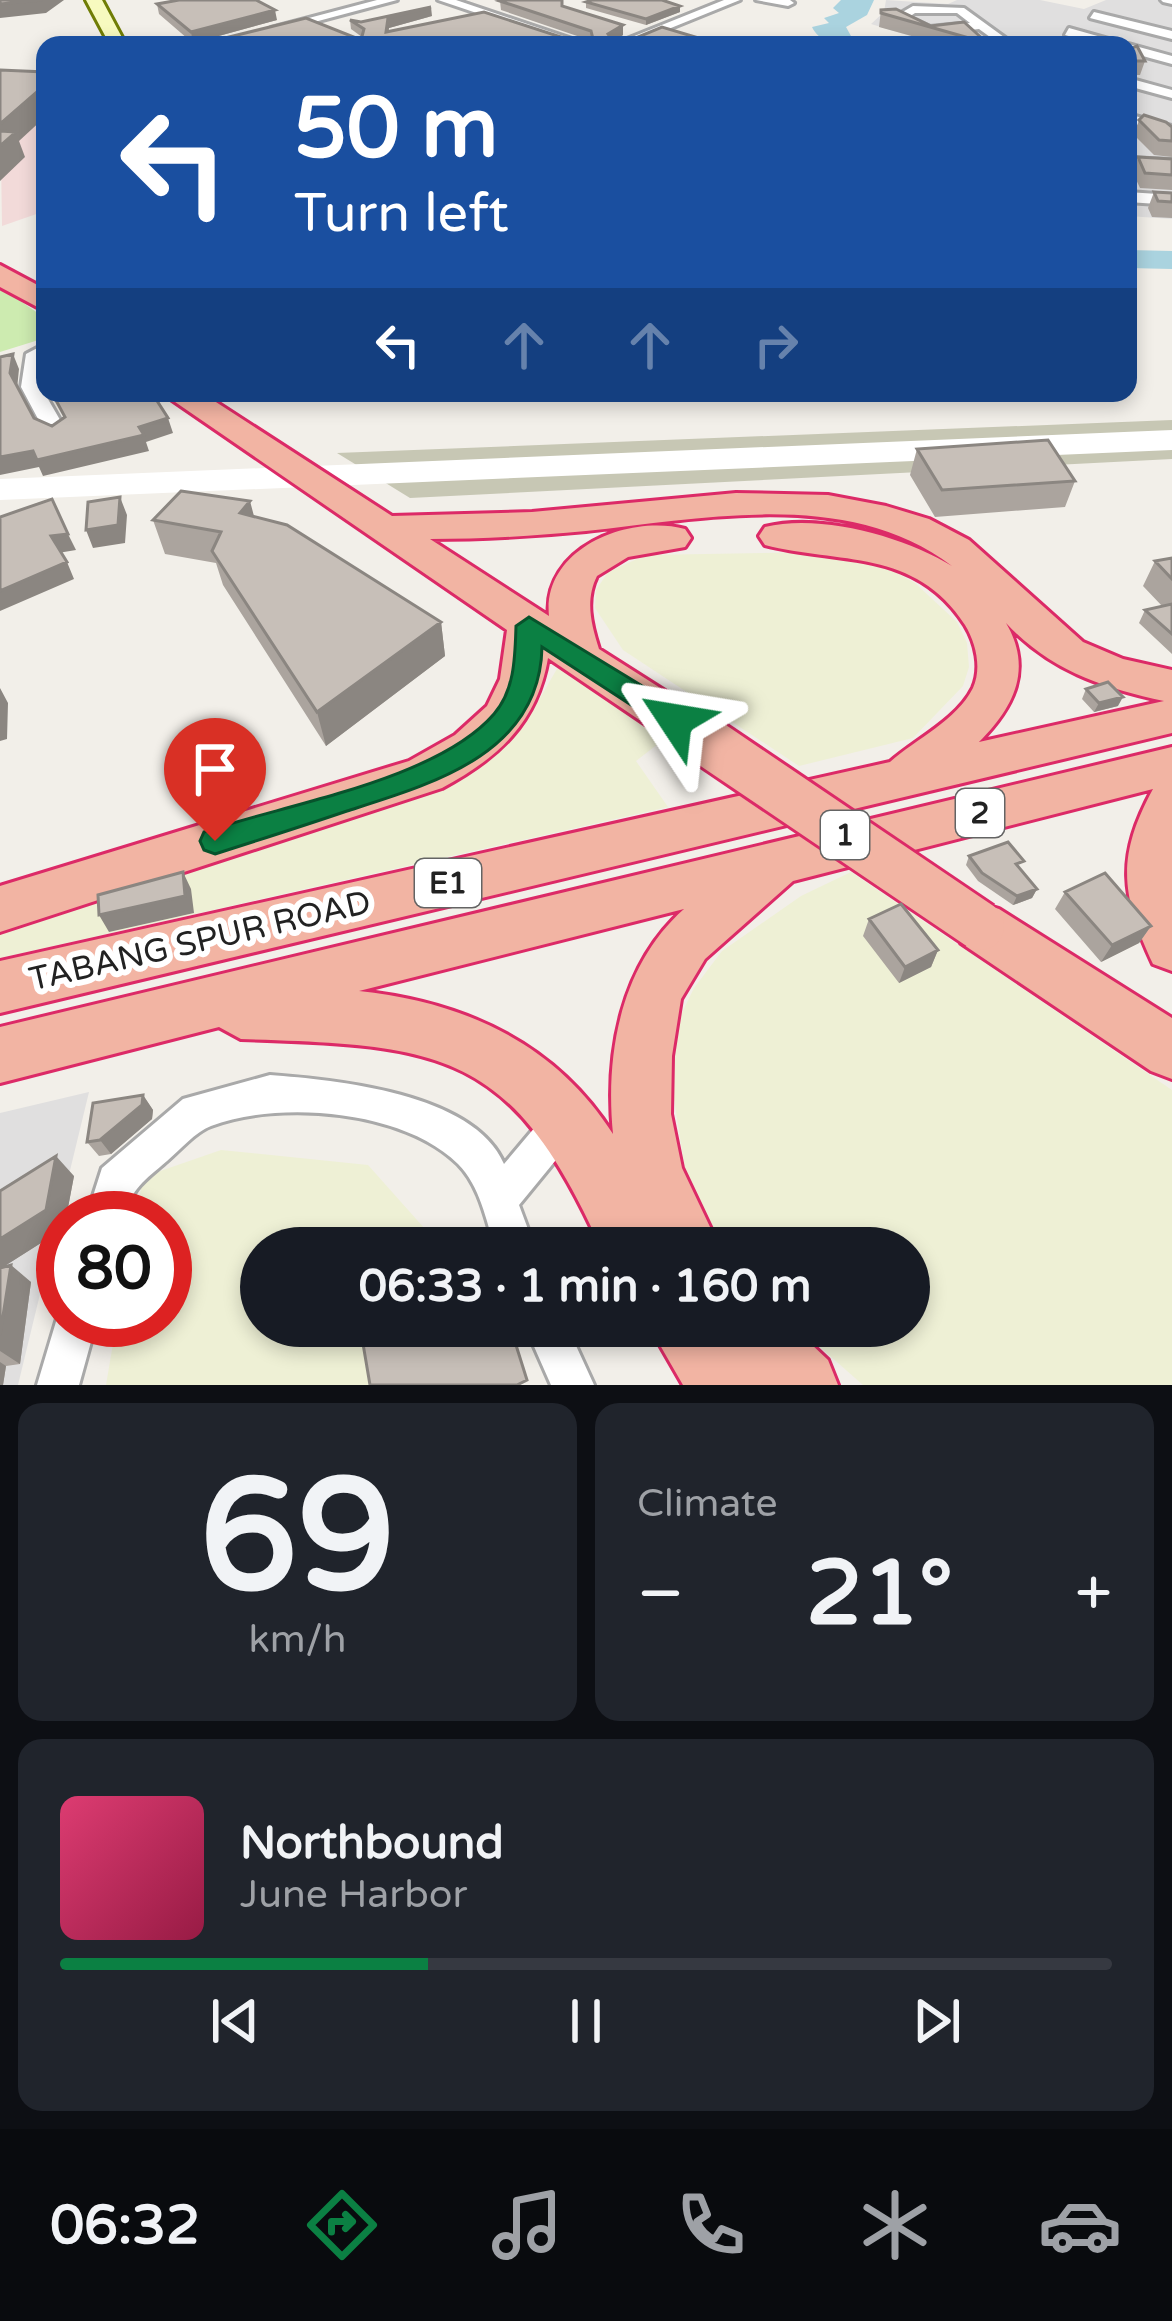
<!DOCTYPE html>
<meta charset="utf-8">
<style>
body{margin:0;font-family:"Varela Round",sans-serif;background:#20242c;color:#f1f3f6;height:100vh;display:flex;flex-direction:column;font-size:45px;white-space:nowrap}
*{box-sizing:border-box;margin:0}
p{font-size:39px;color:#9ea1a6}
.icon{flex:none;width:66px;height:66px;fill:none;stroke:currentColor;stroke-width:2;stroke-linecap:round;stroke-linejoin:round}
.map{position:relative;height:1385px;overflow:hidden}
.sheet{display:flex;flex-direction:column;gap:18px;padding:18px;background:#0d0f14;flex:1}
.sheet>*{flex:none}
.hud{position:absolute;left:36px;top:36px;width:1101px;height:366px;border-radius:24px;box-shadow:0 6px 18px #0003;background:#1a4fa0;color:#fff;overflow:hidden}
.speed{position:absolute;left:36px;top:1191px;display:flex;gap:24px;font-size:60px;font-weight:700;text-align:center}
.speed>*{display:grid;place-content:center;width:156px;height:156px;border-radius:50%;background:#171b24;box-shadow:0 6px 18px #0003;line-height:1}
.speed .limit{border:18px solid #d22;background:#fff;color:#111}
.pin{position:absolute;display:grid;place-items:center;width:102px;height:102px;color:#fff;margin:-123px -51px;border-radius:50% 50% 50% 0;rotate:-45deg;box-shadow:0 0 12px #0007}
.pin .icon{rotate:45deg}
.me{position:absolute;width:132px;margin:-66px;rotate:303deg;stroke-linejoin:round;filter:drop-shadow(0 0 9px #0008)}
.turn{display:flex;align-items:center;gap:42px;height:252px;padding:0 60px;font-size:54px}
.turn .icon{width:156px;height:156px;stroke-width:2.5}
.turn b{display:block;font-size:84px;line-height:102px}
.lanes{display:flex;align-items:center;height:114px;padding:0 60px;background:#0003;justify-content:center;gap:60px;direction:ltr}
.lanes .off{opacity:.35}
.big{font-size:90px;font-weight:700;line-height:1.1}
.sheet .tile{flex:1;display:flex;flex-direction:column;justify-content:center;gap:18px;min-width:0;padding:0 42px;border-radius:24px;background:#20242c}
.sheet .dial{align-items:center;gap:0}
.dial b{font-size:156px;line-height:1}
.song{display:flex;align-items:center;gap:36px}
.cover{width:144px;height:144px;border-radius:18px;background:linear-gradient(135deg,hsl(340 70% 55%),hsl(340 70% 35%))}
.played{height:12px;border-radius:6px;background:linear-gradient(90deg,#0b8043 35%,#363941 35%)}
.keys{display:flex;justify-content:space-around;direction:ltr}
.heat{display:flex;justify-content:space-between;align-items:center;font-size:66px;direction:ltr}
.sheet .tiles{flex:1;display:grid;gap:18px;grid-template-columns:1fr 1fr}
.tile:last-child{grid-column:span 2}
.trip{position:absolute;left:240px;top:1227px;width:690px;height:120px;border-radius:60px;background:#171b24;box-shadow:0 6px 18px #0003;font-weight:700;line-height:120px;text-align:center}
.dock{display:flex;height:192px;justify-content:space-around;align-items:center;background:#090b0e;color:#9ea1a6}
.dock .icon{width:84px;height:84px}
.dock .current{color:#0b8043}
.dock b{font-size:54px;color:#f1f3f6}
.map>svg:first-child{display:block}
.residential{fill:#e0dfdf}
.commercial{fill:#f2dad9}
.construction{fill:#c7c7b4}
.farmland{fill:#eef0d5}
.grass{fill:#cdebb0}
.water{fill:#aad3df}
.pier{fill:#fff}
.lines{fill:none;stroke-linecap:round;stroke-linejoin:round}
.river{fill:#aad3df;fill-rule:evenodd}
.minor-casing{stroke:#a9a9a9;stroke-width:6}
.secondary-casing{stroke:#707d05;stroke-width:6}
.trunk-casing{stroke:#dc2a67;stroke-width:6}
.minor{fill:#fff;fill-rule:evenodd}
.secondary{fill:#f7fabf;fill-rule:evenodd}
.trunk{fill:#f2b4a3;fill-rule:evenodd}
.trunk-bridge-casing{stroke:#dc2a67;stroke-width:54;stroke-linecap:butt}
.trunk-bridge{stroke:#f2b4a3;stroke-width:48}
.wall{fill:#aba49e}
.shaded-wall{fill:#8b8681}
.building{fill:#c7bfb8;stroke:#8b8681;stroke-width:3}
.route{fill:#0b8043;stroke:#07532c;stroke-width:3}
.labels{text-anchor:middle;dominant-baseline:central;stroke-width:12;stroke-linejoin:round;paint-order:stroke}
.shield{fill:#fff;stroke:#646464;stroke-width:3}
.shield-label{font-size:30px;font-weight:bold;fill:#222}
.street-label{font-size:33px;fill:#222;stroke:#fff}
</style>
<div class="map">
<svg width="1172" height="1385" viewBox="0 0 1172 1385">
<rect width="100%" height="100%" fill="#f2efe9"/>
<path class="residential" d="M886 0 948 4 957 0H1040L1084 9 1106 0H1172V219L1128 216V45H940L871 24 884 12Z
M89 1092 18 1385H0V1113Z"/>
<path class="commercial" d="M0 90 45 92V211L2 226Z"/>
<path class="construction" d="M1172 420V459L410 498 337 453Z"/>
<path class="farmland" d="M823 552 893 571 915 583 957 622 967 643 969 667 963 686 913 738 799 766 623 650 595 608 596 590 608 572 646 555Z
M558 667 738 782 735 788 663 740 636 761 668 807 0 958V919L482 758 524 726Z
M851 872 1172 1090V1385H863L796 1326H909V1248H727L715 1233 685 1169 670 1074 676 1025 694 988 722 951 801 896Z
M221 1150 368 1165 442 1248H261V1326H487L476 1385H106L117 1320H165V1218H136L143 1177Z"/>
<path class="grass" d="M0 287 45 318V338L0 352Z"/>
<path class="water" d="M841 0H874L867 15 846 27 856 45C836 45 819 42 812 27L829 23 824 18 839 13 833 8Z"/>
<path class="pier" d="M1172 430V450L0 500V479Z"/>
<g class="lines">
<path class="river" d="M1128 250 1172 251V269L1128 268Z"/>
<defs>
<path id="minor" d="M377 0H397L277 32 271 28Z
M438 0H456L590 45H571Z
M724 0H740L629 45H612Z
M756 0H790L794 3 788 6Z
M1161 0H1172V4L1163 2Z
M913 6 964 8 1015 45H1001L979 29 928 35 894 17ZM915 13H957L970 23 930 27 909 17Z
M1094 12 1172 31V39L1090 18Z
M1069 28 1119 42 1121 45H1101L1065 35Z
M1128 44 1172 56V64L1128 52Z
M1128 78 1172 90V98L1128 86Z
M1128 114 1172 126V135L1128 122Z
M1128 158 1172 160V170L1128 168Z
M1128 192 1172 195V205L1128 202Z
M45 344 41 387 67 432 56 438 45 432 21 387 26 354Z
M270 1075C336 1080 474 1093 504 1164L552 1107 565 1102 578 1107 583 1120 578 1133 519 1205 535 1248H495C486 1220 480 1186 458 1164 404 1110 279 1100 211 1126 195 1132 180 1150 167 1161 144 1181 132 1187 124 1218H86L102 1168 183 1099Z
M61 1305 63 1320H97L79 1385H37Z
M525 1326H567L594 1385H551Z"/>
<path id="secondary" d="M86 0H102L126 45H110Z"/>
<path id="trunk" d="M0 265 45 289V311L0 287Z
M162 393H202L392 516 532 512 736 493 828 495 886 506 929 519 969 540 1083 642 1123 659 1172 670V733L0 1013V961L890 762C916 739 957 720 973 688 982 668 976 643 965 625 916 548 838 564 765 545L759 536 765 527C821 513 905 537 952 566 849 488 705 518 586 531 534 536 482 539 430 539L549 616C542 549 628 514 685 529L691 538 685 547 628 557 597 576C585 600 591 624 599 649L728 731 734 744 728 757 711 762 694 757 548 658C537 723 498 758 442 788L0 932V886L409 761 455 735 487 706 500 679 507 630ZM1006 623C1050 670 1102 688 1164 701L979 742C1014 707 1033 669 1006 623Z
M1172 747V971L1153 964C1121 895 1116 857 1153 789L793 881 705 959 681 999 672 1056 671 1114 682 1168 720 1248H601C512 1051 444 1045 241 1039L219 1027 0 1083V1027ZM684 909C621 965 605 1053 613 1134 555 1043 464 1002 359 991Z
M980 903 999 909 1172 1018V1079L1151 1071 961 943 953 926 961 909Z
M649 1326H792L828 1360 838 1385H683Z"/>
</defs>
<use href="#minor" class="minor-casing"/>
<use href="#secondary" class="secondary-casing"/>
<use href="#trunk" class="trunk-casing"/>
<use href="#minor" class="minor"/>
<use href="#secondary" class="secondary"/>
<use href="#trunk" class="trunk"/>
<defs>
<path id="trunk-bridge" d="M711 744 980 926"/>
</defs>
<use href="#trunk-bridge" class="trunk-bridge-casing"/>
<use href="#trunk-bridge" class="trunk-bridge"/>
</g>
<path class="wall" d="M500 1 562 6 623 25V35L615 40 722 45H155L188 39 159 14 157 4 277 20 208 39 361 40 362 37 351 29 350 20 361 22 432 16 389 28 388 32 586 39 501 10Z
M586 2 680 6V12L646 25 586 8Z
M881 10 985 41 1018 45H944L879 27Z
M1128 50 1145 61 1140 75H1128Z
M1139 120 1172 127V157L1154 155 1134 135Z
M1138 157 1172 159V190L1140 188 1133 173Z
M1154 192 1172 193V218L1152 217 1148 208Z
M917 449 1075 481 1065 507 935 517 910 475Z
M254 516 441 622 445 656 326 746 223 585 216 563 165 554 153 520Z
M1155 561 1172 579V654L1139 623 1145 610 1162 606 1143 586Z
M1086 689 1118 706 1094 712 1082 699Z
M969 856 1020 868 1037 889 1032 898 1013 905 978 881 966 865Z
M1065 892 1151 926 1139 943 1101 962 1055 909Z
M869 919 938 950 931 967 899 983 863 936Z
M143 1095 153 1110 152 1119 111 1154 99 1156 87 1142Z
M74 1176 66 1218H63V1229L3 1267 31 1282 20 1364 6 1366 3 1385H0V1191Z"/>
<path class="shaded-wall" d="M42 0H64L46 13 0 18V4Z
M680 6V12L646 25V19Z
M431 7 432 16 389 28 387 42 388 18Z
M275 10 277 20 193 43 191 32Z
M623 25V35L608 44V34Z
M45 85V117L19 141 25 157 0 181V124Z
M13 354 19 369 17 389 10 373Z
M168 418 173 433 146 442 149 451 43 476 39 467 0 475V457L139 427Z
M120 497 127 515 125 543 93 548 86 530Z
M250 501 259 535 240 513Z
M68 534 76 550 58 553 51 536Z
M67 562 74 579 0 611V591Z
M441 622 445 656 326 746 317 712Z
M0 688 8 703 7 739 0 741Z
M1123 697 1118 706 1094 712 1099 703Z
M183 872 191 889 194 913 109 932 99 915Z
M1037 889 1032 898 1013 905 1017 896Z
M1151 926 1139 943 1101 962 1112 945Z
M938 950 931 967 899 983 905 967Z
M143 1095 153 1110 152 1119 111 1154 100 1140Z
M56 1156 74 1176 66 1218H63V1229L0 1269V1239Z
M11 1265 31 1282 20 1364 0 1351V1335Z
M0 1362 6 1366 3 1385H0Z"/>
<path class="building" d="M0 0H42L0 4Z
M179 0H256L275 10 191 32 157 4Z
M505 0H562V6L623 25 608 34 612 40H631L662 27 722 45H411L400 40 378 45H155L191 38 217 40 306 18 361 40 364 29 350 20 361 22 431 7 388 18 386 32 484 12 570 40 593 39 591 31 500 1Z
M592 0H662L680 6 646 19 586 2Z
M896 9 931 26 964 22 985 41 998 39 1018 45H967L983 42 881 13V10Z
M1137 46 1145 61H1130L1128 70V50Z
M0 70 45 72V85L0 124Z
M1144 115 1166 122 1172 127V141L1159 140 1139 120Z
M0 131 16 132 0 146Z
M1138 157 1172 159V175L1145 173Z
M1154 192 1172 193V202L1158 201Z
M42 346H45V381L39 370Z
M13 354 10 373 34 418 52 426 65 417 52 393H152L168 418 139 427 144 435 37 460 33 451 0 457V357Z
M1048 440 1075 481 942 490 917 449Z
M181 491 250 501 240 513 287 525 441 622 317 712 212 551 221 532 153 520Z
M120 497 118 525 86 530 88 502Z
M52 499 68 534 51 536 67 562 0 591V517Z
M1172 558V579L1155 561Z
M1172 604V634L1145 610Z
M1108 682 1123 697 1099 703 1086 689Z
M1008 842 1024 861 1016 864 1037 889 1017 896 982 873 969 856Z
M183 872 185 896 99 915 98 895Z
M1105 873 1151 926 1112 945 1065 892Z
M901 904 938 950 905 967 869 919Z
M143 1095 142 1105 100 1140 87 1142 93 1103Z
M56 1156 46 1210 0 1239V1191Z
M484 1241 487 1248H467Z
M11 1265 0 1335V1268Z
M360 1326H412L415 1341 451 1326H510L527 1380 517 1385H370Z"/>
<path class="route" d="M529 617 685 712 689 720 685 727H665L542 647C540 754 432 784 347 811 303 826 259 840 215 854L204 850 200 841 204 832C286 804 437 780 494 714 515 690 515 656 516 626Z"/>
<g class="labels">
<g class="shield">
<rect x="956" y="789" width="48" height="48" rx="9"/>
<rect x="821" y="811" width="48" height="48" rx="9"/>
<rect x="415" y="859" width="66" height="48" rx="9"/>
</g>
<g class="shield-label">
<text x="980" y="813">2</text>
<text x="845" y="835">1</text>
<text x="448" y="883">E1</text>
</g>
<g class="street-label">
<text transform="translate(200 941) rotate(-13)">TABANG SPUR ROAD</text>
</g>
</g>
</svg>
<div class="speed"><div class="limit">80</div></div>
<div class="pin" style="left:215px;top:841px;background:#d93025"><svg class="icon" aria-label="arrive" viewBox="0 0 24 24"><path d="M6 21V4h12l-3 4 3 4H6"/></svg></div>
<svg class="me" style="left:675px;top:720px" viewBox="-20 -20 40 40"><path d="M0-17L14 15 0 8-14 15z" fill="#0b8043" stroke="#fff" stroke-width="4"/></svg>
<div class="trip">06:33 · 1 min · 160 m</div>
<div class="hud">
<div class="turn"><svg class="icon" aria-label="left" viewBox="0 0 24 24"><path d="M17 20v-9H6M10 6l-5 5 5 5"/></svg><div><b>50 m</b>Turn left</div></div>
<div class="lanes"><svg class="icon" aria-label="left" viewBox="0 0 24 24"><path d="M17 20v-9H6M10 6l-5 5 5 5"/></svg><svg class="icon off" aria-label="ahead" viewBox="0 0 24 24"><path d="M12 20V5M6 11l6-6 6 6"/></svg><svg class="icon off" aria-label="ahead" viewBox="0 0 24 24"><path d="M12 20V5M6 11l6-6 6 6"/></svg><svg class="icon off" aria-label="right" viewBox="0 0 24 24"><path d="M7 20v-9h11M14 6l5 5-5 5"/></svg></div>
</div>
</div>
<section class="sheet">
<div class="tiles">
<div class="tile dial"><b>69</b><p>km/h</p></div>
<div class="tile"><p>Climate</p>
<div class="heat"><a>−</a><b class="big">21°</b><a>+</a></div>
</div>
<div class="tile">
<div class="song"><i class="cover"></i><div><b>Northbound</b><p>June Harbor</p></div></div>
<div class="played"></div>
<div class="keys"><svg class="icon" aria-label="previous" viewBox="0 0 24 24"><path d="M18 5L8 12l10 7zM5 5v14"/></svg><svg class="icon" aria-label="pause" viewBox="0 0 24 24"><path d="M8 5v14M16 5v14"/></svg><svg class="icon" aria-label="next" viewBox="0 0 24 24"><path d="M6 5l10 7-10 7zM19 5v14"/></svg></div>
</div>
</div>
</section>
<nav class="dock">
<b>06:32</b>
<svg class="icon current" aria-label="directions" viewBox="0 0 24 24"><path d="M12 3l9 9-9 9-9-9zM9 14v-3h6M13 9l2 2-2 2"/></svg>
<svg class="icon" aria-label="music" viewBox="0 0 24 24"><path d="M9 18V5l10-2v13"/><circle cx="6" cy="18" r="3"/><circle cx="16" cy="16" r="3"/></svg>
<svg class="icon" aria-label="phone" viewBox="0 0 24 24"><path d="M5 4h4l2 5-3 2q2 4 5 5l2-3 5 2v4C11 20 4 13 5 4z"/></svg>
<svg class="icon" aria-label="climate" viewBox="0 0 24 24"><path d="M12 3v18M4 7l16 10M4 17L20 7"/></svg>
<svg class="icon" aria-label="car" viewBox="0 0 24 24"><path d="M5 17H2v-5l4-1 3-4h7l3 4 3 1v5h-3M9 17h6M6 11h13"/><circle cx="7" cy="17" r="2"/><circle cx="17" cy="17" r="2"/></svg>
</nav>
